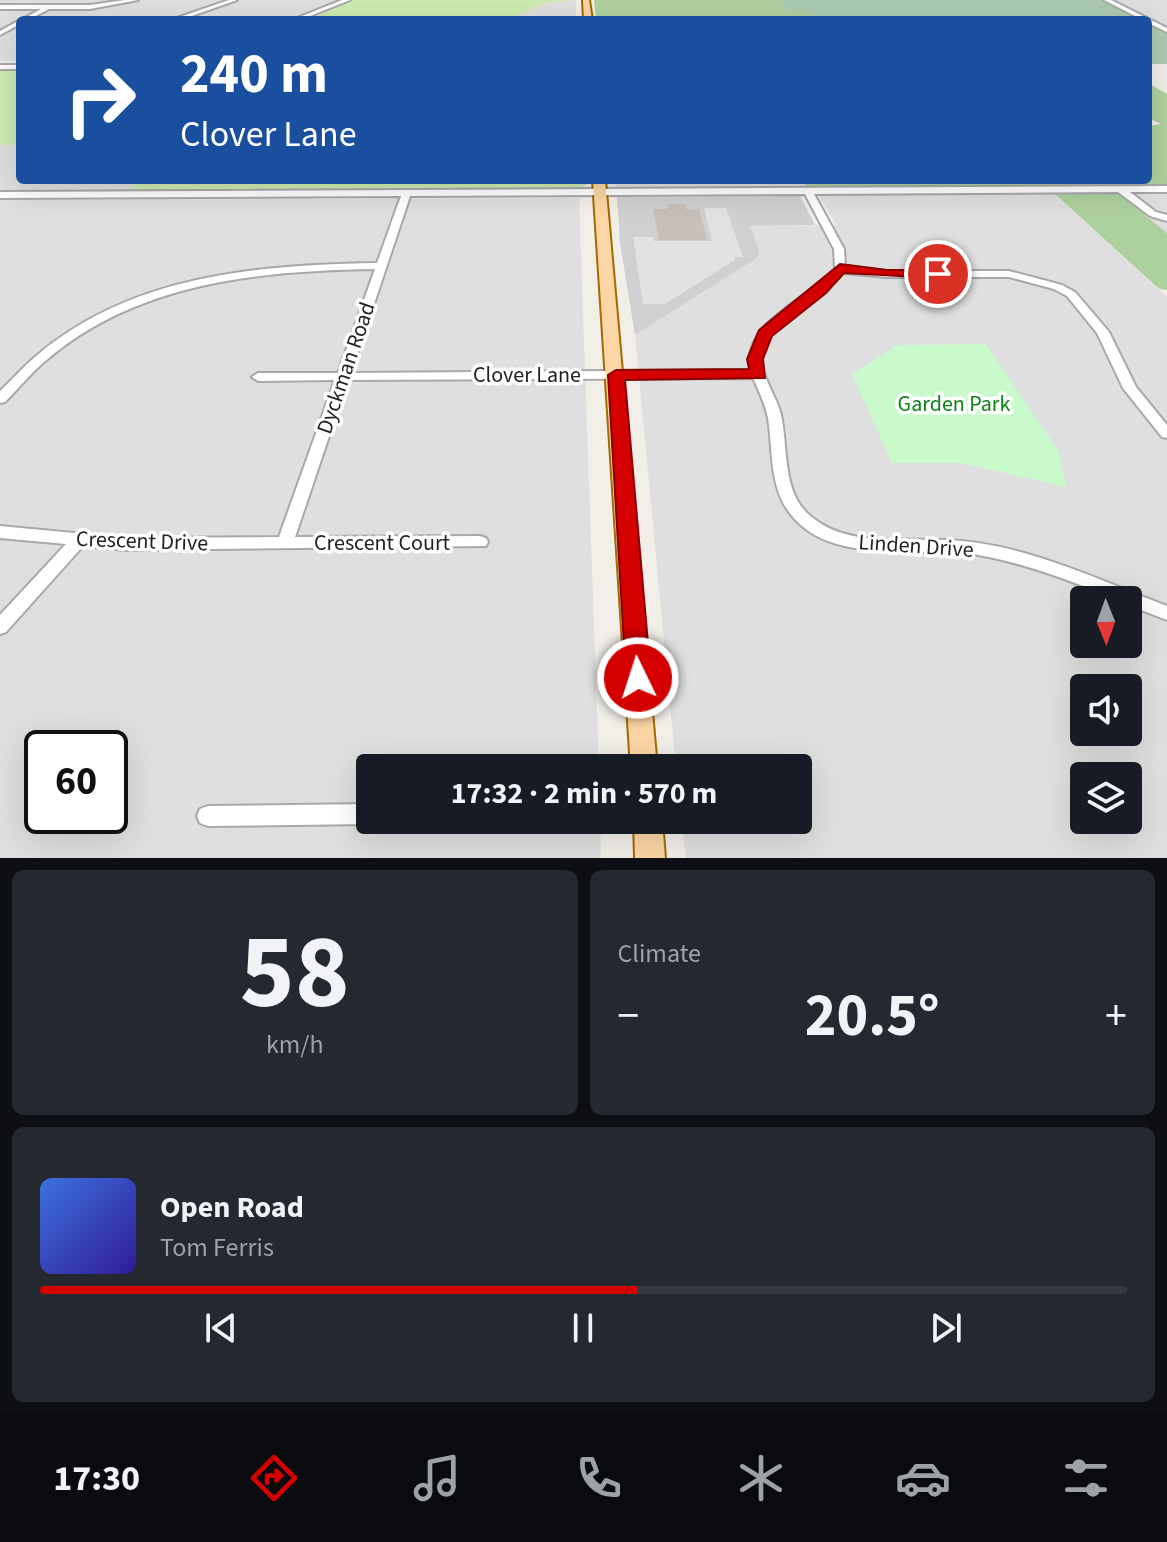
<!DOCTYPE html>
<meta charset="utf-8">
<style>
body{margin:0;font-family:"Source Sans 3",sans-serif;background:#242831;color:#f1f3f6;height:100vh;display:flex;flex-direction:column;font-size:30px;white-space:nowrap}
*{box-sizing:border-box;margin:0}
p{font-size:26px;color:#9ea1a6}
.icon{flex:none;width:44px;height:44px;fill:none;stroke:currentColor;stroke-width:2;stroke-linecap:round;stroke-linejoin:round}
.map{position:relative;height:858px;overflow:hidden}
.side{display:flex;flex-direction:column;gap:12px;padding:12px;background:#0d0f14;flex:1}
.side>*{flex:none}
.hud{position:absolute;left:16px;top:16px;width:1136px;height:168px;border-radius:8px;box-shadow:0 8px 32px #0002;background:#1a4fa0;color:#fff;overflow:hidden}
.needle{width:52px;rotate:179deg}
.fabs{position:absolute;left:1070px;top:586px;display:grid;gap:16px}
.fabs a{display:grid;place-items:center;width:72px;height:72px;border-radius:8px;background:#171b24;box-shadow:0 8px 32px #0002;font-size:40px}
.speed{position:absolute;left:24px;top:730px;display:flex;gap:16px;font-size:40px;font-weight:700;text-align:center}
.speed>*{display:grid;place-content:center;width:104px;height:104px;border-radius:50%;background:#171b24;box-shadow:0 8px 32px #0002;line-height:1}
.speed .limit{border:4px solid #111;border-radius:12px;background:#fff;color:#111}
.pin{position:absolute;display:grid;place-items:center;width:68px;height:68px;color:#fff;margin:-34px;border:4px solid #fff;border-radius:50%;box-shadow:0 2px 8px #0007}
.me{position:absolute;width:88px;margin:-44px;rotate:356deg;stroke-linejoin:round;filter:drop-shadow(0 0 6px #0008)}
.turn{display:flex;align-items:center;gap:28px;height:168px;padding:0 32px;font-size:36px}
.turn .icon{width:104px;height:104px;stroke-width:2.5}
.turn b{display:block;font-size:56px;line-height:68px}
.big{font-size:60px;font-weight:700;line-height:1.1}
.side .widget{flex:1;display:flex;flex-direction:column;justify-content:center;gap:12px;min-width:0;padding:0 28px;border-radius:12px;background:#242831}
.side .dial{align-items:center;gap:0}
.dial b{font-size:104px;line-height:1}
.song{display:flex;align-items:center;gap:24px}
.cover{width:96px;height:96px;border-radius:12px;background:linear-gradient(135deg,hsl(220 70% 55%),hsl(250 70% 35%))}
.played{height:8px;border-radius:4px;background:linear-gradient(90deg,#d40000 55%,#363941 55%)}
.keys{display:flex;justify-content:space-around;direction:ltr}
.heat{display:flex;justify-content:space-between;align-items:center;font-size:44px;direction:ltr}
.side .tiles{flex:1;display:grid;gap:12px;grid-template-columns:1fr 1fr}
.widget:last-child{grid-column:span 2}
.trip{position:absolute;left:356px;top:754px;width:456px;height:80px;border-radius:8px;background:#171b24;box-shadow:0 8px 32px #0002;font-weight:700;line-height:80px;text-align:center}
.menu{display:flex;height:128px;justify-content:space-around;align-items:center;background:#090b0e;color:#9ea1a6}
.menu .icon{width:56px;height:56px}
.menu .active{color:#d40000}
.menu b{font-size:36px;color:#f1f3f6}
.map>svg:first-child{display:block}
.residential{fill:#e0dfdf;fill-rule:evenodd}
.religious{fill:#d0d0d0}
.grass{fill:#cdebb0}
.forest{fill:#add19e}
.cemetery{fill:#aacbaf}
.park{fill:#c8facc}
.parking{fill:#e2e2e2}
.building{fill:#c7bfb8}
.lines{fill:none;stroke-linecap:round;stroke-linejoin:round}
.minor-casing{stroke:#a9a9a9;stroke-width:4}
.major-casing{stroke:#a06b00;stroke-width:4}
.minor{fill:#fff;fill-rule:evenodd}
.major{fill:#fcd6a4;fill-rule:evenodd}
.route{fill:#d40000;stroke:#8a0000;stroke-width:2}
.labels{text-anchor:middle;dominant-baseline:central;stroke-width:7;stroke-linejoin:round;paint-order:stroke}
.street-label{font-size:22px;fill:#222;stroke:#fff}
.park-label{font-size:22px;fill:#0c8416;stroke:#fff}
</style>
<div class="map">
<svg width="1167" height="858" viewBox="0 0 1167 858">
<rect width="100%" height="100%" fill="#f2efe9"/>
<path class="residential" d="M0 0H340L288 20H20V61H0Z
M576 0V20H510L545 3Z
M1115 0H1167V26Z
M20 144V180H141L127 193H0V145Z
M613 180H803L807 188 625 189 616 187Z
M1167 192V233L1118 193Z
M1054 193 1167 297V858H686L681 820H798V768H676L635 335 757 258 758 250 749 226 836 225 819 195ZM1084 600H1128V644H1084ZM1084 688H1128V732H1084ZM1084 776H1128V820H1084Z
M579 198 599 768H370V820H600L601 858H0V200ZM42 748H110V816H42Z"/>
<path class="religious" d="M800 196 815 225 750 226 759 250 757 258 635 335 620 243 617 197Z"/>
<path class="grass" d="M352 0H575L545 3 510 20H301Z
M20 67V144L0 145V68Z
M141 180H588L586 186 575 190 127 193Z"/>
<path class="forest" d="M594 0H780L787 11H810L815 16H838L842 20H596Z
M1148 83 1167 94V185L807 188 803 180H1148V126L1161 124 1148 118Z
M1054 193H1118L1167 233V290L1159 289Z"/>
<path class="cemetery" d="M780 0H1103L1142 20H842L838 16H815L810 11H787Z
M1148 23 1167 32V64H1148Z"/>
<path class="park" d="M986 344 1059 452 1066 487 962 463H892L852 374 898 345Z"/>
<path class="parking" d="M704 208H726L743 257H735V260L665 304H643L633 237H653L654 241H712Z"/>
<path class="building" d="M668 204H686L687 210 699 209 707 240H659L653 209H667Z"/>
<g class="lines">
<defs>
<path id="minor" d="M125 0H138L90 9H49L28 20H21L41 9H0V5H90Z
M229 0H237L180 20H171Z
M342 0H350L300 20H292Z
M1104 0H1111L1167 28V32L1148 23V20H1143Z
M20 20V24L0 35V31Z
M0 65H20V69H0Z
M1167 186V192H1130L1156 212 1167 215V221L1150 216 1118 192 814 194 844 249 845 266 887 271H1009L1062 285 1075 292 1109 332 1136 387 1167 425V438L1162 437 1123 388 1097 333 1067 296 1054 289 1009 277H887L843 273C823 298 774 316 763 346 755 370 776 393 781 415 788 446 782 489 807 513 844 548 900 538 947 540 1024 543 1096 579 1167 606V620L1128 605V600H1117C1074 582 1030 565 984 556 925 544 830 569 789 512 769 485 773 449 768 418 765 404 759 391 753 378L348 380 295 537 480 536 486 538 488 542 486 546 127 550 83 546 6 632 0 634V615L66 544 0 538V526L127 538 279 537 335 380 258 381 252 377 258 373H338L375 269C258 271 136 282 44 362 30 374 18 389 5 402L0 403V391C12 380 23 367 35 357 130 275 257 265 377 263L401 196 0 198V192ZM805 194 834 249 835 269C809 300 740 322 751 370L351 373 410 196Z
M370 804V820H378L370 824 208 826 200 823 197 816 200 809 208 806Z"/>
<path id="major" d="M583 0H589L592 20H584Z
M593 180H605L657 768H631Z
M634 820H662L665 858H635Z"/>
</defs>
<use href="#minor" class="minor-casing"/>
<use href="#major" class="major-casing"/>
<use href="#minor" class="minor"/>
<use href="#major" class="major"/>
</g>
<path class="route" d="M840 264 887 270H938L945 274 938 278 844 273 826 293 772 336 763 359 765 378 625 380 651 678 647 686 638 688 629 686 626 678 608 375 616 370 749 369 747 359 759 330Z"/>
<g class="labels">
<g class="street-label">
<text transform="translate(346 368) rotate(-71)">Dyckman Road</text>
<text x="527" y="375">Clover Lane</text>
<text transform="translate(142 541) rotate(2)">Crescent Drive</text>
<text x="382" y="543">Crescent Court</text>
<text transform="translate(916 546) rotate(4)">Linden Drive</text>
</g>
<g class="park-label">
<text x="954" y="404">Garden Park</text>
</g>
</g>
</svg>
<div class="fabs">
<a><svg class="needle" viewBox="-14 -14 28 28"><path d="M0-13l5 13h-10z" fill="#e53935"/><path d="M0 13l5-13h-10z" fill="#9ea1a6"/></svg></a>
<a><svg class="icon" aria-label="sound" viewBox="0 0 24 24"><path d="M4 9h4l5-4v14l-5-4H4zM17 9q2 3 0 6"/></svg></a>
<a><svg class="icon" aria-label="layers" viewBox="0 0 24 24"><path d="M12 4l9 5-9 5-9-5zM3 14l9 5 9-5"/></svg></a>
</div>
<div class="speed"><div class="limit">60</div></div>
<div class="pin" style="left:938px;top:274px;background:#d93025"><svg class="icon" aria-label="arrive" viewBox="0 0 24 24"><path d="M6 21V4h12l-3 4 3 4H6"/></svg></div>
<svg class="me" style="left:638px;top:678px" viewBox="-20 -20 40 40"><circle r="17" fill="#d40000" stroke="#fff" stroke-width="3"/><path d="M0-11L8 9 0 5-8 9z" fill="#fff"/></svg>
<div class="trip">17:32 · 2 min · 570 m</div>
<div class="hud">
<div class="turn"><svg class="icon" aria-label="right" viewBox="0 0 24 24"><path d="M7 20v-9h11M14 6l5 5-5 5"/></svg><div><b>240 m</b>Clover Lane</div></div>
</div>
</div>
<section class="side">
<div class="tiles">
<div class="widget dial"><b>58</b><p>km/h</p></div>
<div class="widget"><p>Climate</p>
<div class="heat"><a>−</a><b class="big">20.5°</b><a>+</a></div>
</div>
<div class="widget">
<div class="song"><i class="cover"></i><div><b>Open Road</b><p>Tom Ferris</p></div></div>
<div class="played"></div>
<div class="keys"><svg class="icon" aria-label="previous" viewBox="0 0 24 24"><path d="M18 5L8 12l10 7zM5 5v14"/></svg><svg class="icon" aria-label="pause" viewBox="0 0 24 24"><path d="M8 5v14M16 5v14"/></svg><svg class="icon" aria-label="next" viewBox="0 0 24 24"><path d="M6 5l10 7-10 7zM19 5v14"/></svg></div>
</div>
</div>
</section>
<nav class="menu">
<b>17:30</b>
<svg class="icon active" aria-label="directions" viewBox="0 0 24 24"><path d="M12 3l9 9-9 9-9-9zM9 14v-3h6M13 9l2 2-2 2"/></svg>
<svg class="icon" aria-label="music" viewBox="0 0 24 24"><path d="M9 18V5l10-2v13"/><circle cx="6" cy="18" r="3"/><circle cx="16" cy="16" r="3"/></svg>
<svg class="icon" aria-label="phone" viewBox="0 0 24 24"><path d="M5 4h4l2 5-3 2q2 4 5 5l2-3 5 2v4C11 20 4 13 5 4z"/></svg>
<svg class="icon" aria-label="climate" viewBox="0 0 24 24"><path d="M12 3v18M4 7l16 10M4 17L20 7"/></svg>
<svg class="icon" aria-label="car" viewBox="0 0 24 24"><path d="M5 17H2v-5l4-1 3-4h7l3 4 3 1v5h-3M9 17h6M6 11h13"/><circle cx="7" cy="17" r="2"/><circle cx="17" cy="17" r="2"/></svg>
<svg class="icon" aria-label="filters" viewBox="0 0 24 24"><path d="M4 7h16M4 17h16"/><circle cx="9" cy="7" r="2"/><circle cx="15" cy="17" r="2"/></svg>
</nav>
